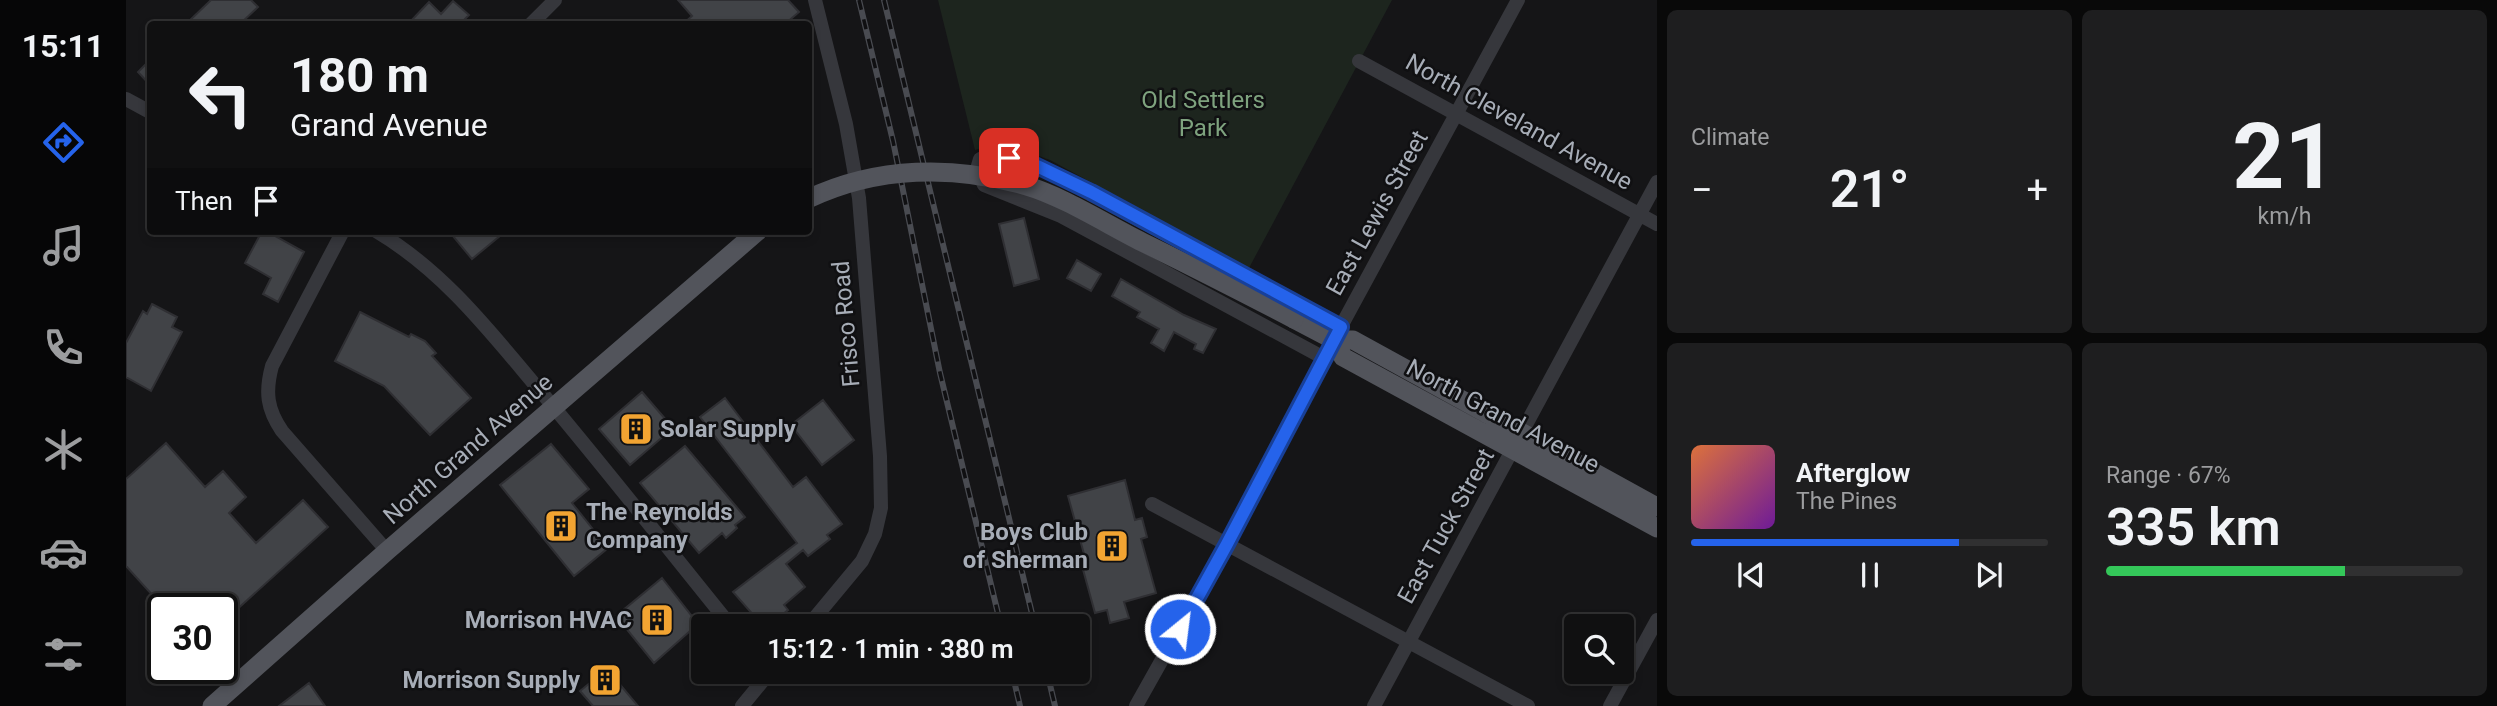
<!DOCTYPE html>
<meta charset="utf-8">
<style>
body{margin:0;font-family:Roboto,sans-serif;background:#1e1e1f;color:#f1f3f6;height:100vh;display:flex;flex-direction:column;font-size:26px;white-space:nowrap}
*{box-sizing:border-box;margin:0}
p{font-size:23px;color:#9c9d9f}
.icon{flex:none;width:38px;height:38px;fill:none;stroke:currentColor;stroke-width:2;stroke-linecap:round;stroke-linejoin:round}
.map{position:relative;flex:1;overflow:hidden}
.side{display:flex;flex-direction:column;gap:10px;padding:10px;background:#090909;width:840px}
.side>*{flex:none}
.guide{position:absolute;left:21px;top:21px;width:665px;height:214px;border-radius:7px;box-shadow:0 4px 10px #0003,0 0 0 2px #303031;background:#101011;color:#f1f3f6;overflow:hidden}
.buttons{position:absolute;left:1438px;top:614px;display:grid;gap:14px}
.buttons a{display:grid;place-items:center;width:70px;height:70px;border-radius:7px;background:#101011;box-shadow:0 4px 10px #0003,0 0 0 2px #303031;font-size:35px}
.speed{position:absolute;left:21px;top:593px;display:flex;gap:14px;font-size:35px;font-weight:700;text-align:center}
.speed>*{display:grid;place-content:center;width:91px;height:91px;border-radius:50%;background:#101011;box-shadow:0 4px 10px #0003,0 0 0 2px #303031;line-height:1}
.speed .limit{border:4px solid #111;border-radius:10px;background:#fff;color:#111}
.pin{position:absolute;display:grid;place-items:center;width:60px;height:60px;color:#fff;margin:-30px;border-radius:14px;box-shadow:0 4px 10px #0006}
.me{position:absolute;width:77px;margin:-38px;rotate:29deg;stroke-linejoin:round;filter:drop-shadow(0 0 5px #0008)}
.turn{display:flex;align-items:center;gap:24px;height:147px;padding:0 28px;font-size:32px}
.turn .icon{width:91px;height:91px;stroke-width:2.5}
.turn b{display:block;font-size:49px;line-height:60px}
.then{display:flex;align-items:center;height:66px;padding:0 28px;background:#0003;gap:14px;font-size:26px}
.big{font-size:52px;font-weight:600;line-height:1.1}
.side .widget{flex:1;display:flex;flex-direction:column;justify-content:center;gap:10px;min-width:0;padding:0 24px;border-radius:10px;background:#1e1e1f}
.side .dial{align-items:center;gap:0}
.dial b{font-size:91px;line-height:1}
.song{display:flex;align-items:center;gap:21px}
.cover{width:84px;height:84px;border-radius:10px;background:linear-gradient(135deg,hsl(20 70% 55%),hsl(280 70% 35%))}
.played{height:7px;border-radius:4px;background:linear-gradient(90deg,#2563eb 75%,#303031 75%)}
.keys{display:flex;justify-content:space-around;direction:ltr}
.heat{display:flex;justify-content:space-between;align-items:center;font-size:38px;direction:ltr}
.charge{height:10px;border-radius:5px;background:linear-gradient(90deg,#34c759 67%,#303031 0)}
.side .tiles{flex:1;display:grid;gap:10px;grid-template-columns:repeat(2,1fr)}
.trip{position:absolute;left:565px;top:614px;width:399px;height:70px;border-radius:7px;background:#101011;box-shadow:0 4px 10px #0003,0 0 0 2px #303031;font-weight:600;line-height:70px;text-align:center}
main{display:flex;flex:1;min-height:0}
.menu{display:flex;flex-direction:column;width:126px;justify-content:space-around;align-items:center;background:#060607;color:#9c9d9f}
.menu .icon{width:49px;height:49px}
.menu .active{color:#2563eb}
.menu b{font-size:32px;color:#f1f3f6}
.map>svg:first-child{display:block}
.green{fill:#1d251e}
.building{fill:#414347;stroke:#2f2f33;stroke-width:2}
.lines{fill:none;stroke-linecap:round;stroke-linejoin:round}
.minor{stroke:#36373c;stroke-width:14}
.major{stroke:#52545b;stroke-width:19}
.rail-casing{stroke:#494b51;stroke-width:6}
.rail{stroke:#101012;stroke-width:3.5;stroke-dasharray:10;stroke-linecap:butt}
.major-bridge{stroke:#52545b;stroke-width:19}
.route-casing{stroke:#184099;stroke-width:18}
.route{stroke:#2563eb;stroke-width:12}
.labels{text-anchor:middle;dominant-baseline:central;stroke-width:5;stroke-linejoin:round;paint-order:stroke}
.park-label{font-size:24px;fill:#7ea27e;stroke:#101012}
.street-label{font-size:24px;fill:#a7adb7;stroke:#101012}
.poi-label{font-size:24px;font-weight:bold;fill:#a7adb7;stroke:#101012;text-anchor:end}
</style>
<main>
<nav class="menu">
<b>15:11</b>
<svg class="icon active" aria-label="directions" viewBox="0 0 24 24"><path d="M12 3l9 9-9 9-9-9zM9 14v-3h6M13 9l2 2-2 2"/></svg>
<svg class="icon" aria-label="music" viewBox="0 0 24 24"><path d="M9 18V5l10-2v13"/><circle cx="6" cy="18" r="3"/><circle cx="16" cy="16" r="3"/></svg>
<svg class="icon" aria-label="phone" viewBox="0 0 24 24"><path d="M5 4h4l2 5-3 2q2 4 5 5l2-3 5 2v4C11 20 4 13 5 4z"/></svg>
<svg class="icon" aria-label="climate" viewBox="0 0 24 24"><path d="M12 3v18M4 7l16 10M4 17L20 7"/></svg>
<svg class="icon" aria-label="car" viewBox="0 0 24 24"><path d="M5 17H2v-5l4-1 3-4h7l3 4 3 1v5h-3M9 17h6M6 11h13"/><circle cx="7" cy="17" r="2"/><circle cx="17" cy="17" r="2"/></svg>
<svg class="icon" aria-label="filters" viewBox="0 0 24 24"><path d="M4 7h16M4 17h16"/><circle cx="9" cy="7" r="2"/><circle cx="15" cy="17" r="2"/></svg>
</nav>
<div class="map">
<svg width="1531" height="706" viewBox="0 0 1531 706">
<rect width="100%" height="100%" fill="#151517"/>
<path class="green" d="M812 0H1266L1123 268 924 160 888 147 868 144 849 150Z"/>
<path class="building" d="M85 0H125L132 7 114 24H60Z
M552 0H662L673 12 659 24H557L566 16Z
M327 1 343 15 334 24H282L303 2 315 14Z
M24 60V85L12 72Z
M898 218 913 279 888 286 873 224Z
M136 231H152L149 236 178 252 152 302 137 294 145 278 119 263Z
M332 231H380L346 259 326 235Z
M951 260 975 274 965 291 941 278Z
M995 279 1058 315 1090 329 1077 353 1068 349 1070 344 1048 332 1038 351 1025 343 1033 329 1011 317 1014 312 986 296Z
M26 304 51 317 46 327 56 332 25 391 0 377V343L17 311 21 314Z
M234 312 283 337 285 334 299 341 310 353 306 356 345 398 304 435 258 386 209 361Z
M516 392 547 428 504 465 473 429Z
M599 398 667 487 680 477 716 524 701 535 704 539 682 556 677 550 660 564 679 587 658 605 662 610 642 626H637L607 592 671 543 574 417Z
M697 400 728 440 696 465 665 425Z
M40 443 79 487 97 471 120 497 103 513 130 543 177 500 202 527 96 623V609H39L0 566V479Z
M425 444 463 489 446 503 482 548 448 576 374 485Z
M559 446 619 517 609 525 611 528 600 538 596 533 573 553 514 483Z
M999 480 1009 520 1016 518 1021 537 1015 539 1030 593 998 602 1003 618 984 623 981 610 969 613 953 555 958 554 942 496Z
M536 578 572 624 528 663 490 616Z
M481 669 512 706H467L454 691Z
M183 683 199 706H153Z"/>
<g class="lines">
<path class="minor" d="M405 24 429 0
M1233 61 1531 224
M0 99 24 112
M217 231 146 366C139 392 141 409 156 431L261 551
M250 231C316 270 362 329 410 386 477 465 540 546 605 626
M1212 332 1392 0
M1198 358 935 216 858 185 851 169 854 159 862 156 911 166 1215 327
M1026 504 1402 706
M682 626 736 561 749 534 755 508 754 456 733 198 720 124 689 0
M616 706 644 672
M1010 706 1101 544 1202 350
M1248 706 1531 182
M1484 706 1531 620"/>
<path class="major" d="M1168 319 1208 340H1227L1531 507
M1208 340 1217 357 1531 528
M86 706 261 551 632 231"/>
<defs>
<path id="rail" d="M733 0 767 141 814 373 875 626
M758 0 909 626
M886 672 894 706
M921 672 929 706"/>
</defs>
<use href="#rail" class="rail-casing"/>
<use href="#rail" class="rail"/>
<path class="major-bridge" d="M682 199C751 166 828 165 901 186 936 196 982 225 1016 242 1067 267 1118 293 1168 319"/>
</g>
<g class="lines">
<defs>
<path id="route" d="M883 158 911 166 965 192 1215 327 1101 544 1054 629"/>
</defs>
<use href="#route" class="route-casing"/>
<use href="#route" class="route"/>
</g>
<defs>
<symbol id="building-square" viewBox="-11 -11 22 22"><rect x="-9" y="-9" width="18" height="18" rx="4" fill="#f2a432" stroke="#101012"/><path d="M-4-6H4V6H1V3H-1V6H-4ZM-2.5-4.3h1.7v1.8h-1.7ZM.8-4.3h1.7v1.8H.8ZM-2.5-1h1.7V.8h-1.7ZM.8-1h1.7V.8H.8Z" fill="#111"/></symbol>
</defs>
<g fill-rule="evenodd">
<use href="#building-square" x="491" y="410" width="38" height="38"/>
<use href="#building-square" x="416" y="507" width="38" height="38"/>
<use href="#building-square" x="967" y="527" width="38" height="38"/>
<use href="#building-square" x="512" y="601" width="38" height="38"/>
<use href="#building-square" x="460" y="661" width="38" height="38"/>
</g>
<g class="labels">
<g class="park-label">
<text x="1077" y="100">Old Settlers<tspan x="1077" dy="28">Park</tspan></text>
</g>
<g class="street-label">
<text transform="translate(1393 122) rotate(29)">North Cleveland Avenue</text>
<text transform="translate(1251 213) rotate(-61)">East Lewis Street</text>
<text transform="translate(720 324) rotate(-95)">Frisco Road</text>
<text transform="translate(1377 416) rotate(28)">North Grand Avenue</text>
<text transform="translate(342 449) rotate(-41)">North Grand Avenue</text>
<text transform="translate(1320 526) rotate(-61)">East Tuck Street</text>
</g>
<g class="poi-label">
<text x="534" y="429" text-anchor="start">Solar Supply</text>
<text x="460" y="512" text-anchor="start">The Reynolds<tspan x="460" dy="28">Company</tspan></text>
<text x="962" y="532">Boys Club<tspan x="962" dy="28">of Sherman</tspan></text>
<text x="506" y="620">Morrison HVAC</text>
<text x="454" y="680">Morrison Supply</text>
</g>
</g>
</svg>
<div class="buttons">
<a><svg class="icon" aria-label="search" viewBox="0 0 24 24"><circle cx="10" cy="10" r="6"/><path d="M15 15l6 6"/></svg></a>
</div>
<div class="speed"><div class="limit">30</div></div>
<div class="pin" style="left:883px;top:158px;background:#d93025"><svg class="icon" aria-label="arrive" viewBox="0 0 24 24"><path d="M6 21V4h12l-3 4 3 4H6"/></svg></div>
<svg class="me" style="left:1054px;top:629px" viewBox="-20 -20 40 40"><circle r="17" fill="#2563eb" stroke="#fff" stroke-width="3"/><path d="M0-11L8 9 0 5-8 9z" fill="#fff"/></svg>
<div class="trip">15:12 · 1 min · 380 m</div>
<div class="guide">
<div class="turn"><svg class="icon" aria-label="left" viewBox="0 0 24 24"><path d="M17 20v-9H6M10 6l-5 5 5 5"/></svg><div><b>180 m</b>Grand Avenue</div></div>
<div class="then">Then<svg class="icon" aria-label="arrive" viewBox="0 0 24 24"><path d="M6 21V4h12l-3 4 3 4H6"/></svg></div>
</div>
</div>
<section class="side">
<div class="tiles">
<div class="widget"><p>Climate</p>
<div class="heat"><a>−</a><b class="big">21°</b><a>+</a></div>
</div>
<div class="widget dial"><b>21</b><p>km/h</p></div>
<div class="widget">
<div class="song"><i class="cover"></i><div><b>Afterglow</b><p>The Pines</p></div></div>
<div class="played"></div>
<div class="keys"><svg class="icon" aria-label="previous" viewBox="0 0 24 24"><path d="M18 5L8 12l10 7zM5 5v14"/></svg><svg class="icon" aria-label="pause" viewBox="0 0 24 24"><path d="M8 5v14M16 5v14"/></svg><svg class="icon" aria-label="next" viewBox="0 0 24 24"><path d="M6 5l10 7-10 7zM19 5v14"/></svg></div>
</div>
<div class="widget"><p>Range · 67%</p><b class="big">335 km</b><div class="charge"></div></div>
</div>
</section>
</main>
